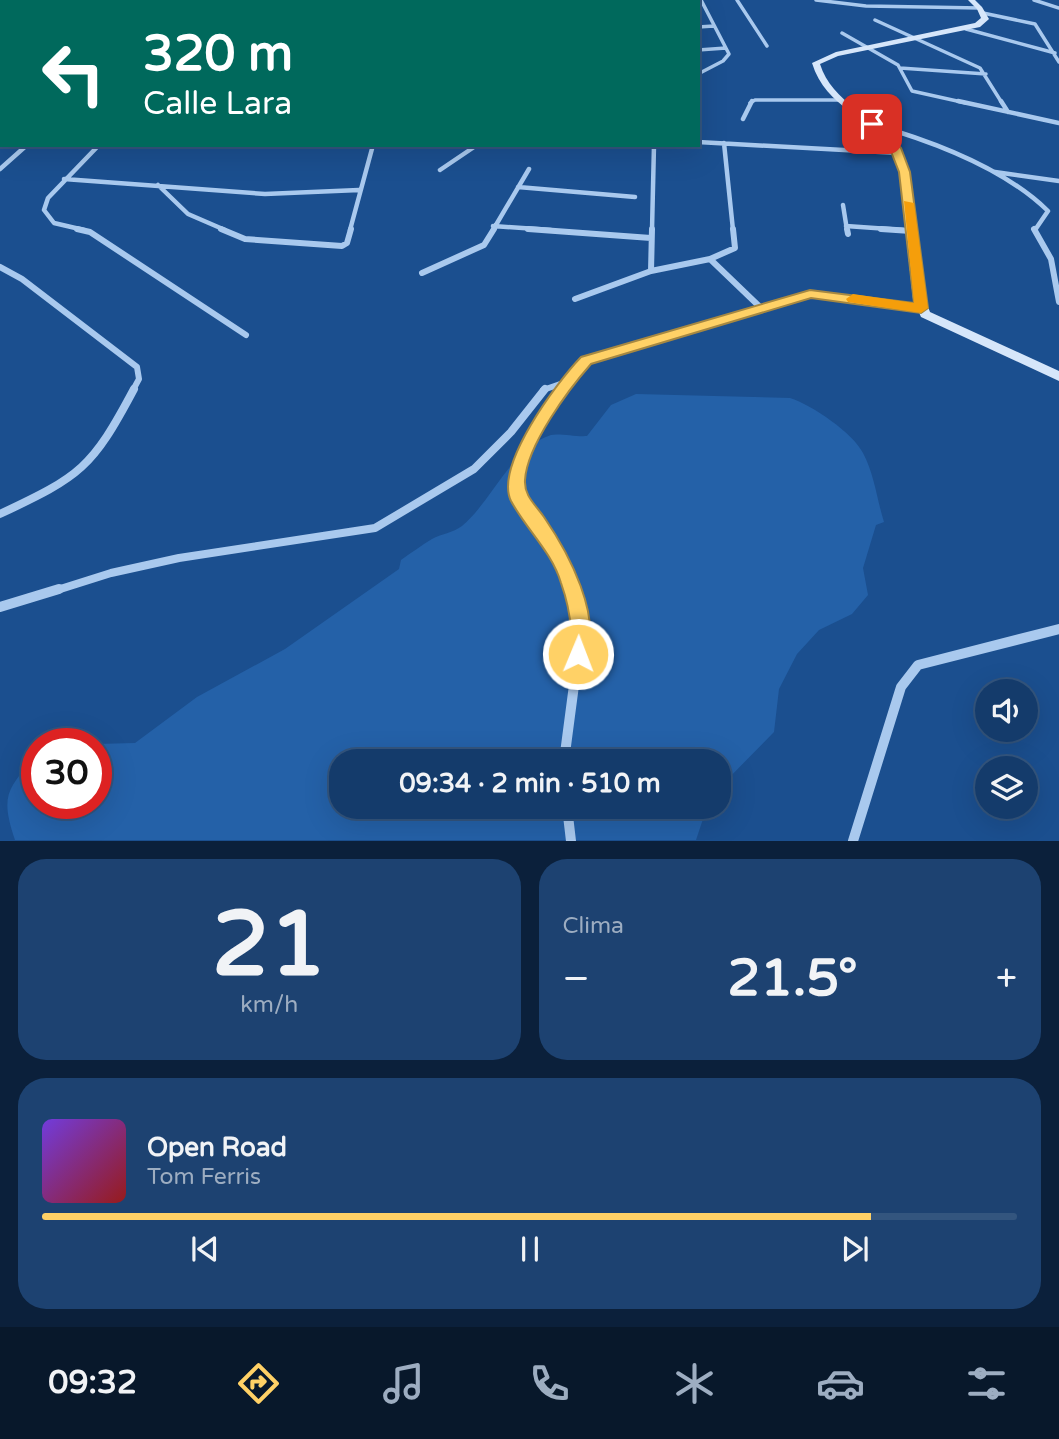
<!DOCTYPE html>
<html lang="es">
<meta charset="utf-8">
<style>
body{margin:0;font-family:"Varela Round",sans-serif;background:#1d4271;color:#f1f3f6;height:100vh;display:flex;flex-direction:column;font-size:26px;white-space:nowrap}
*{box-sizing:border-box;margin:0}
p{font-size:23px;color:#9dadc1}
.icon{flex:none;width:38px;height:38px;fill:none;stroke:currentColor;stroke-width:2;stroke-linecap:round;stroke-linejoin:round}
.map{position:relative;height:841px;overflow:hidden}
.details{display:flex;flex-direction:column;gap:18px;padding:18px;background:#0b203b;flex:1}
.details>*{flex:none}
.guide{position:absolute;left:0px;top:0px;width:700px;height:147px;box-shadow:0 7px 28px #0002,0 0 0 2px #33557e;background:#00695c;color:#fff;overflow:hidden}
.buttons{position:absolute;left:975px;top:679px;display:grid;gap:14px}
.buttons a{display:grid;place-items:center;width:63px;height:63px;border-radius:50%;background:#143b6b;box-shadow:0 7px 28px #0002,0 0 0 2px #33557e;font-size:35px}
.speed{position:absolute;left:21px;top:728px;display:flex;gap:14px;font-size:35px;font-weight:700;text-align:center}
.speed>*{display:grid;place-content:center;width:91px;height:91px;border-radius:50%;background:#143b6b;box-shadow:0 7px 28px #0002,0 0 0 2px #33557e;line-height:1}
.speed .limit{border:10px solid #d22;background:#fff;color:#111}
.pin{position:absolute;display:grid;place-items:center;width:60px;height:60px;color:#fff;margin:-30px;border-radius:14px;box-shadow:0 4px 10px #0006}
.me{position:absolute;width:77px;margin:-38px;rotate:1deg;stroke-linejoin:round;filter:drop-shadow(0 0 5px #0008)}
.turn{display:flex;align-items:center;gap:24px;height:147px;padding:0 28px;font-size:32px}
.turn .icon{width:91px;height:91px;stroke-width:2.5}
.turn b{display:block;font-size:49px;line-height:60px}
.big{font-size:52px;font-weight:700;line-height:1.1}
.details .card{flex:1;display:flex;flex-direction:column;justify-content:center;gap:10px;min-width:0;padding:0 24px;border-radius:28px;background:#1d4271}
.details .dial{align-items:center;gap:0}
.dial b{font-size:91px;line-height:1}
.song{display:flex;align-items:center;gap:21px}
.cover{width:84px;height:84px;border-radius:10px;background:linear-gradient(135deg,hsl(260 70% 55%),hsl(0 70% 35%))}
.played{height:7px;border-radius:4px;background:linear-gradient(90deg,#ffd166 85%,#33557e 85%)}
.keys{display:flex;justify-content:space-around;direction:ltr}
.heat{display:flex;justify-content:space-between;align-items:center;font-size:38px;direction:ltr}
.details .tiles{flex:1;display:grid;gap:18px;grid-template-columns:1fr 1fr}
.card:last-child{grid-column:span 2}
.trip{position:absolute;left:329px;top:749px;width:402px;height:70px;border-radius:28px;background:#143b6b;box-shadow:0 7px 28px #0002,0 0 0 2px #33557e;font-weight:700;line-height:70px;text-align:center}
.tab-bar{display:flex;height:112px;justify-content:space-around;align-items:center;background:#08182b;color:#9dadc1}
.tab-bar .icon{width:49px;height:49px}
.tab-bar .on{color:#ffd166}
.tab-bar b{font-size:32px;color:#f1f3f6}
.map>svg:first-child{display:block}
.green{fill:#2461a8}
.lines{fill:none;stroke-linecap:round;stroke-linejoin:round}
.street-far4{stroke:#a9c9ee;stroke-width:3.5}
.street-far3{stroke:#a9c9ee;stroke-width:4.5}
.street-far2{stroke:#a9c9ee;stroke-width:6}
.street-far1{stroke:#a9c9ee;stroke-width:8}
.street{stroke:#a9c9ee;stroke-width:10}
.secondary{fill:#d6e6fa;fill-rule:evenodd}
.route{fill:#ffd166;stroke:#a68842;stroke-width:2}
.slow{fill:#f59e0b}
</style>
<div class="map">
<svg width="1059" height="841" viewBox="0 0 1059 841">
<rect width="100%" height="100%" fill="#1b4f8f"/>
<path class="green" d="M636 394 790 398C812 405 853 433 863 453 874 473 877 500 884 522L876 525 863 568 868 595 852 614 819 630 797 654 779 689 774 732 719 788V761H341V807H707L696 840H15C0 795 7 789 37 755V803H96V744L135 743 197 697 285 649 399 569 401 560C411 553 422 545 432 539 441 534 453 533 462 526 493 500 511 448 551 435 559 433 576 437 587 436L611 405Z"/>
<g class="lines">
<path class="street-far4" d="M140 0 172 2
M332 0 340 2
M468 0 477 2
M737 0 767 46
M816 0 866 6 980 8
M1034 0 1059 8
M191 2 193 0
M354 2 358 0
M486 2 496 1
M675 2 700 0
M983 13 1035 24 1059 62
M875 20 980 68 1002 103
M698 27 714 26
M966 29 1055 53
M842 33 898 65 912 91 966 103
M698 50 726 48
M900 68 986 74
M698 74 723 61 729 54 701 0
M750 103 755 100H840"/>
<path class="street-far3" d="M958 101 1059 123
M1001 101 1008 112
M743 119 752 101
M872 124C932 141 1003 167 1048 211L1035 230
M698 142 898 153
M724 143 733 230
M253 145H291
M0 169 27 145
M440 170 477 145
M995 172 1059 181
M64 179 265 194 359 190
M158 185 188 214 225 230
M518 187 635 197
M843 205 847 230
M493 226 551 230
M846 226 903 230
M84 230 54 223 44 210 48 198 99 145
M350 230 373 145
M493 230 529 169
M652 230 654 145"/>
<path class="street-far2" d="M77 229 90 232 246 335
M221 229 245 239 342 246 347 243 351 229
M528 229 651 238
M847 229 848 234
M881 229 911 231
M1034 229 1051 259 1059 302
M710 259 760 307
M0 267 22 279 137 367 139 379 133 390
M651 271 652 229
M422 273 484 245 494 229
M575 299 651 271 710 259 735 248 733 229
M543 390 566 382
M561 390 586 361 810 294 921 308"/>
<path class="street-far1" d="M562 389C547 415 508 465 519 497 523 509 542 529 549 542 558 558 569 573 572 591
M0 514C81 476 92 468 134 389
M54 591 111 573 179 558 375 528 474 469 511 432 545 389"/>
<path class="street" d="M0 607 59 589
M564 761 581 632 572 589
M567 807 571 841
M853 841 901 687 918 665 1059 629"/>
<path class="secondary" d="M968 0H975L982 7 989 19 980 27 838 56 820 64C832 103 875 116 899 147 904 154 906 163 909 172L925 299 930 312 1059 371V381L921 317 913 299 899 172C897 165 896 157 892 151 871 116 826 109 812 63L836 52 975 23 981 18 977 9Z"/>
</g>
<path class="route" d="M869 122H876L901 148 910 172 928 308 921 313 811 298 591 364C569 389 527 445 525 480 524 496 535 504 544 517 568 552 604 618 585 661L578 664 571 661C566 650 572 641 571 630 570 615 566 597 561 583 552 552 526 529 511 501 494 466 557 382 581 357L810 290 914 303 899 172 890 149 869 126Z"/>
<path class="slow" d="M904 201 914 203 928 308 921 313 848 302 846 299 853 294 914 303Z"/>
</svg>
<div class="buttons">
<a><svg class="icon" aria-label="sound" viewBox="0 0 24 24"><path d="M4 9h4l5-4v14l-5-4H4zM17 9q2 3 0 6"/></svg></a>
<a><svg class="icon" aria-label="layers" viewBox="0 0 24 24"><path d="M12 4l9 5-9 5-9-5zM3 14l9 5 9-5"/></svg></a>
</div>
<div class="speed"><div class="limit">30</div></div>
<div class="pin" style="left:872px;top:124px;background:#d93025"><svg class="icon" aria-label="arrive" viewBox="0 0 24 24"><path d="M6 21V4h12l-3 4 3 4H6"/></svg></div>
<svg class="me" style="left:578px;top:654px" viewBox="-20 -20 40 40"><circle r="17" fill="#ffd166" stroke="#fff" stroke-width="3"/><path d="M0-11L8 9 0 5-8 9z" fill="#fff"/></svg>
<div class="trip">09:34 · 2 min · 510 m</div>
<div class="guide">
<div class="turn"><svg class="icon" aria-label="left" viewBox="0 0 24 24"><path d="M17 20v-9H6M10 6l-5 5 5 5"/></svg><div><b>320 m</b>Calle Lara</div></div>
</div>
</div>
<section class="details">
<div class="tiles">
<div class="card dial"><b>21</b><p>km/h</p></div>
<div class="card"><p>Clima</p>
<div class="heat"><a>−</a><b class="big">21.5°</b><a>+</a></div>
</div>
<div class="card">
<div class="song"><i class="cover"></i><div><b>Open Road</b><p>Tom Ferris</p></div></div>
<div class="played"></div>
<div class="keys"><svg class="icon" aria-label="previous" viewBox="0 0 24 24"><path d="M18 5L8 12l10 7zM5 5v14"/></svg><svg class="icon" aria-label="pause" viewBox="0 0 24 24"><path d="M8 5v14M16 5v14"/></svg><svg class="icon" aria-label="next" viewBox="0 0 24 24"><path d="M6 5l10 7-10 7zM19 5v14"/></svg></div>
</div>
</div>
</section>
<nav class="tab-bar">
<b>09:32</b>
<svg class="icon on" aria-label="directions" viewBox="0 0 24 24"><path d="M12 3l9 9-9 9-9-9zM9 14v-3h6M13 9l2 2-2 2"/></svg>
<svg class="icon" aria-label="music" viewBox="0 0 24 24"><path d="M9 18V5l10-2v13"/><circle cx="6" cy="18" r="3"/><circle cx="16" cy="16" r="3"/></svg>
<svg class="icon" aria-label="phone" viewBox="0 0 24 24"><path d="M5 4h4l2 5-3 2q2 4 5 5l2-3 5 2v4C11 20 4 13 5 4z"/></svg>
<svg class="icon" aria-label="climate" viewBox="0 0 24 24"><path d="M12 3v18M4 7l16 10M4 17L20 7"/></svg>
<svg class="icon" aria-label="car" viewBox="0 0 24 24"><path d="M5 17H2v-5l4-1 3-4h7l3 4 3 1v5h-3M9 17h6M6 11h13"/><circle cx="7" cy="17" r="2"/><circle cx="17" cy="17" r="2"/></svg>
<svg class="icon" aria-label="filters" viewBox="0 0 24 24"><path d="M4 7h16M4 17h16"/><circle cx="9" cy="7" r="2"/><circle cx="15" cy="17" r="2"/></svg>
</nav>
